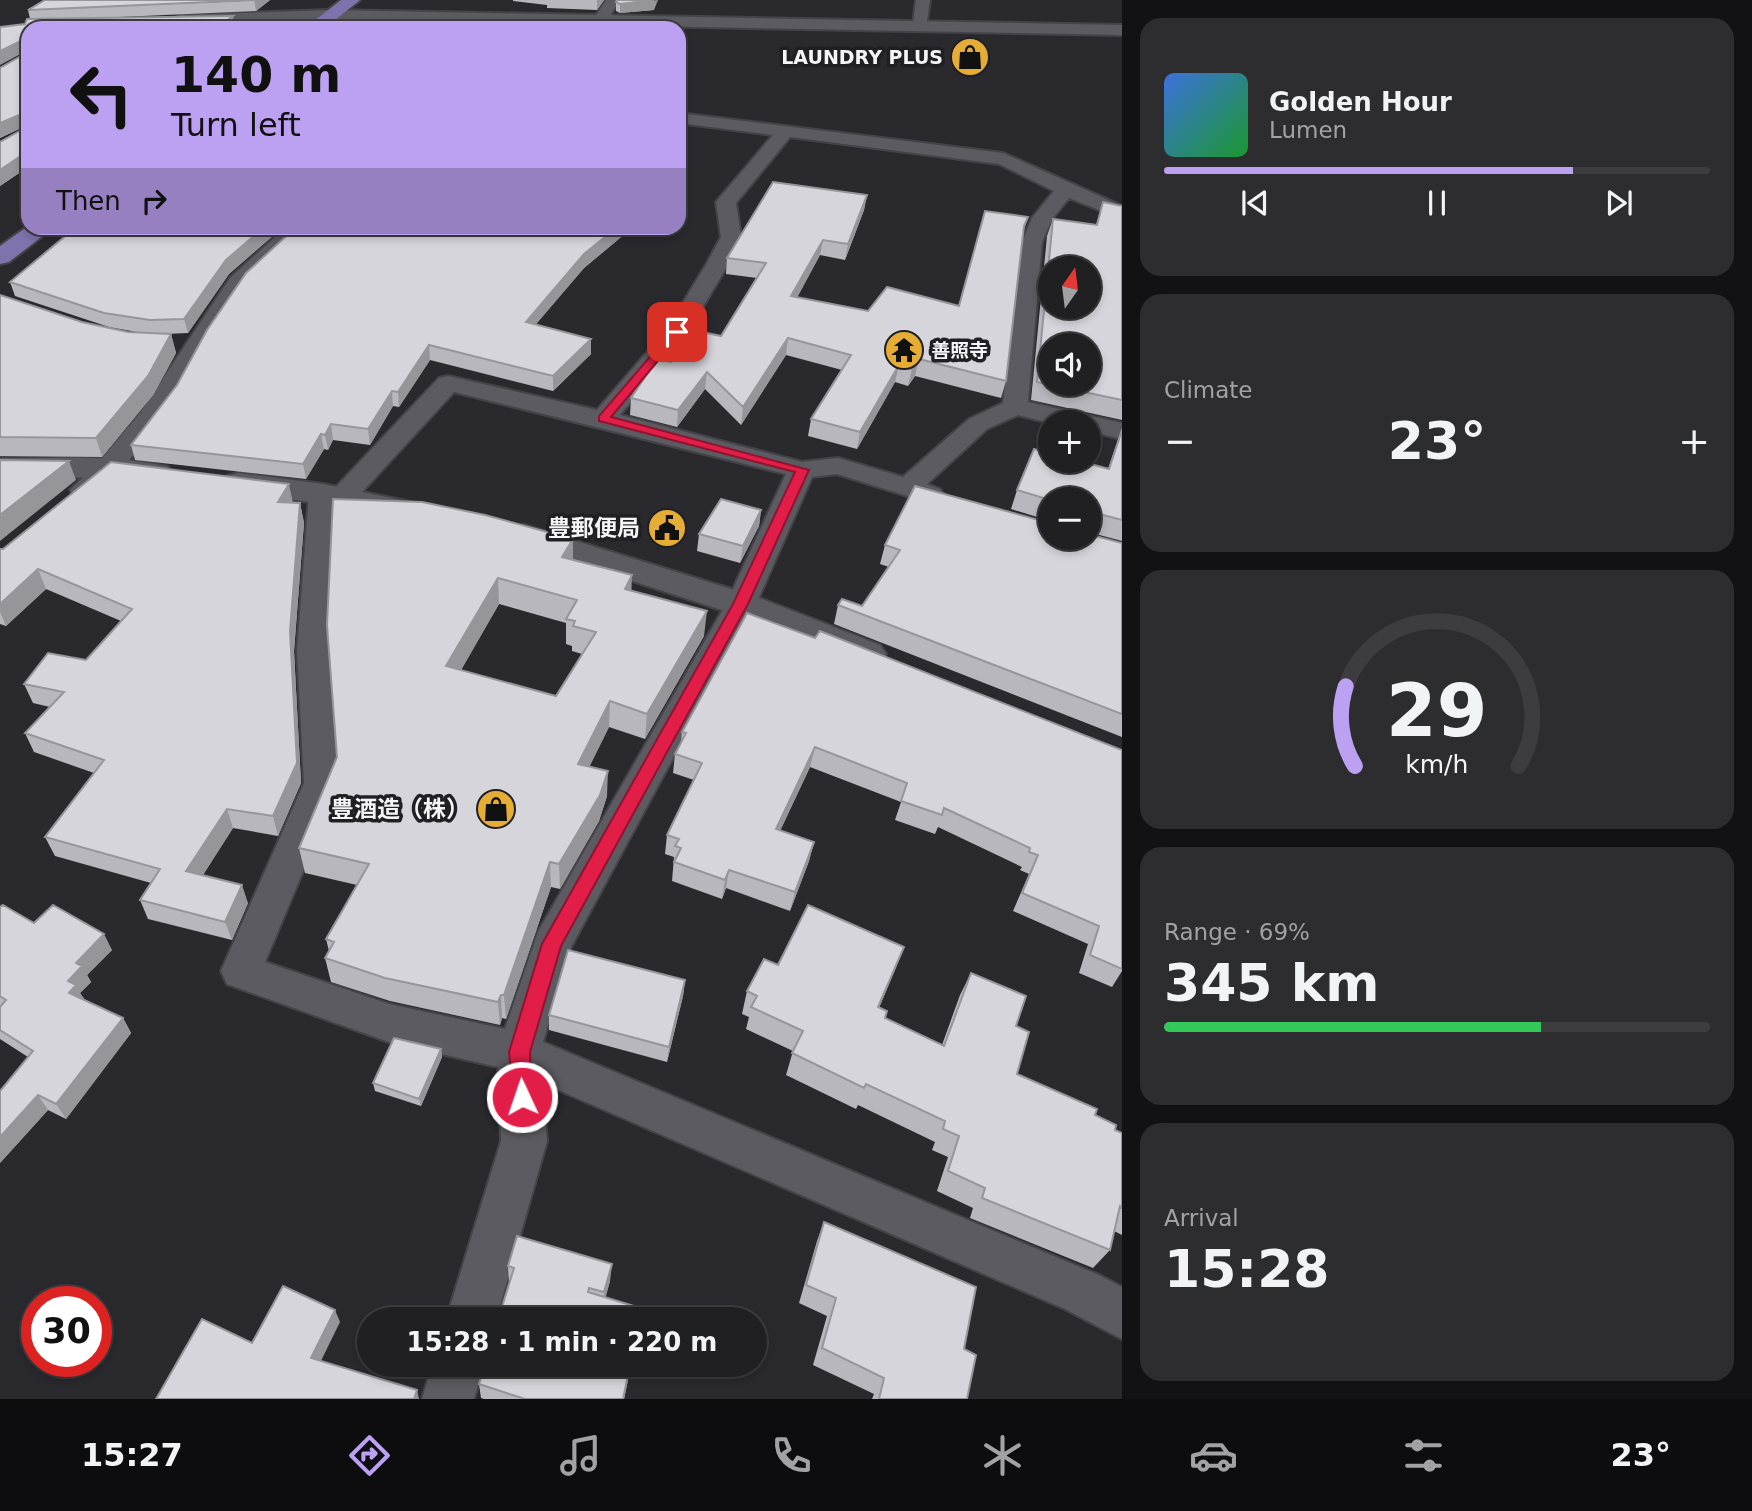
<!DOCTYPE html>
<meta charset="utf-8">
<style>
body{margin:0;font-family:"DejaVu Sans","Noto Sans JP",sans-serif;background:#2d2c2f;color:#f1f3f6;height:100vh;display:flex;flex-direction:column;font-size:26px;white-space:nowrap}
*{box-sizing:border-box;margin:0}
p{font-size:23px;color:#a2a2a5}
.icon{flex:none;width:38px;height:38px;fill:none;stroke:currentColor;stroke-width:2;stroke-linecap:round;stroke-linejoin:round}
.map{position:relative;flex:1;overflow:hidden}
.side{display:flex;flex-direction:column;gap:18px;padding:18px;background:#121113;width:630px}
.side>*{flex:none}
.top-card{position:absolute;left:21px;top:21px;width:665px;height:214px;border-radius:21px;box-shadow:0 4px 10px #0003,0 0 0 2px #3d3d40;background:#bca0f2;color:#111;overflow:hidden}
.needle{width:46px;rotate:14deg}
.buttons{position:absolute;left:1038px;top:256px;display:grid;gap:14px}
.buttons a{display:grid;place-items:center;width:63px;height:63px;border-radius:50%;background:#201f22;box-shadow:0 4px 10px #0003,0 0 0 2px #3d3d40;font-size:35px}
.speed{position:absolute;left:21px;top:1286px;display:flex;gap:14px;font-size:35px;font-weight:700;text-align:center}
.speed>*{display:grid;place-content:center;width:91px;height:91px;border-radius:50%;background:#201f22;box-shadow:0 4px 10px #0003,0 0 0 2px #3d3d40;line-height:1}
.speed .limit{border:10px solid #d22;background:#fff;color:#111}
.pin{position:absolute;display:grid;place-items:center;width:60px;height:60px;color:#fff;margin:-30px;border-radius:14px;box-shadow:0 4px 10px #0006}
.me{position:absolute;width:77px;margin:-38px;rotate:357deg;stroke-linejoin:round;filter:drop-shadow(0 0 5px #0008)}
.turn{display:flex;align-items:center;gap:24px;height:147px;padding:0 35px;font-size:32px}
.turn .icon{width:91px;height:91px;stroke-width:2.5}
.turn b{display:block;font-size:49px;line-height:60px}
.then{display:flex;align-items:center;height:66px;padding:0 35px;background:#0003;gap:14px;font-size:26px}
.big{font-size:52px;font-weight:600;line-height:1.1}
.side .tile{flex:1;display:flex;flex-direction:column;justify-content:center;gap:10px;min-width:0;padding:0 24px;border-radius:21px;background:#2d2c2f}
.side .dial{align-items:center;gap:0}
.dial svg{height:182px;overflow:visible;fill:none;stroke:#3d3d40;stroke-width:7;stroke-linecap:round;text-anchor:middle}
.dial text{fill:#f1f3f6;stroke:none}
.song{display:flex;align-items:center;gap:21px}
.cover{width:84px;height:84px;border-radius:10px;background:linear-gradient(135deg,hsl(220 70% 55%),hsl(130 70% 35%))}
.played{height:7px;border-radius:4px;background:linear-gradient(90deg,#bca0f2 75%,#3d3d40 75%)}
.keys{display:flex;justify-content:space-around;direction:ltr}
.heat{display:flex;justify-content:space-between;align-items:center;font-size:38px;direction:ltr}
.charge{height:10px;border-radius:5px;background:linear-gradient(90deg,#34c759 69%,#3d3d40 0)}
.trip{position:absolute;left:357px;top:1307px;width:410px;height:70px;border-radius:35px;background:#201f22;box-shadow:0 4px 10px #0003,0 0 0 2px #3d3d40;font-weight:600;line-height:70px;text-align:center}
.tabs{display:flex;height:112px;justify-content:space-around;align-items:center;background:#0d0c0e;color:#a2a2a5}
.tabs .icon{width:49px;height:49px}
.tabs .on{color:#bca0f2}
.tabs b{font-size:32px;color:#f1f3f6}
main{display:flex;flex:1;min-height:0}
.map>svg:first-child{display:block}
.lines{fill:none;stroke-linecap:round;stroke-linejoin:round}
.street-casing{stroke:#444448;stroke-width:4}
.secondary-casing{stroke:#444448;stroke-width:4}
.primary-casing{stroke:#444448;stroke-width:4}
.street{fill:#5c5b61;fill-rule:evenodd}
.secondary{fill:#5c5b61;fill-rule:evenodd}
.primary{fill:#7f73ae;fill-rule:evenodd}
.wall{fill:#b8b7bd;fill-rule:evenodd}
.shaded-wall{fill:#96959a}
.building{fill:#d6d5dc;stroke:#96959a;stroke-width:2;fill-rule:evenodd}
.route{fill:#e11d48;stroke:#92132f;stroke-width:2}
.labels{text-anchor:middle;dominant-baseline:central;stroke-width:7;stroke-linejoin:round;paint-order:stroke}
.far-poi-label{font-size:19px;font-weight:bold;fill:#f5f4f8;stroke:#201f24;text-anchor:end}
.poi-label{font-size:23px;font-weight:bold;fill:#f5f4f8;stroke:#201f24;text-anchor:end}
</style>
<main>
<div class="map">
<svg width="1122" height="1399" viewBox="0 0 1122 1399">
<rect width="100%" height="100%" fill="#2a292e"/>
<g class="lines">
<defs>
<path id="street" d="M606 0H620L611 14 617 18 616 28H600L602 21 595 17Z
M916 0H930L926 28 921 30 913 25Z
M679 113 1003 153 1122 206V219L1069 198 1052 219 1042 242 1028 402 1122 423V439L1088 431V422L1050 423 1018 415 987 429 927 484 940 489 944 495 940 501 930 503 837 474 812 477 756 604 571 947 543 1042 1099 1275 1122 1287V1339L1065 1309 542 1083 547 1141 496 1320H446L501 1141 498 1067 389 1042 227 984 221 971 304 783 297 651 309 494 313 488 323 486 334 489 439 378 448 376 597 410 667 329 707 263 721 237 716 202 773 135 679 123ZM790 137 999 164 1054 191 1032 218 1022 242 1003 403 969 419 903 477 838 458 802 462 620 415 685 337 729 263 741 237 736 203ZM454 392 786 474 726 604 538 932 505 1029 389 1004 265 962 340 783 329 651 336 504 352 503Z
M285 228H307L246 288 159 423 119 473 94 496H74L70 490 99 462 140 413 230 278Z
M432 1365H484L474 1399H422Z"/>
<path id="secondary" d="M330 10 1122 25V35L330 20 180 25 171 20 180 15Z
M0 458C55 459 114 454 168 467L173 474 168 481 157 483 111 478 0 476Z
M238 473 323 484 406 501 418 504 422 511 418 518 406 521 323 504 227 490 222 483 227 476Z
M524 525 754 596 880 645 886 654 880 663 867 667 854 663 728 612 512 542 507 535 512 528Z"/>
<path id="primary" d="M341 0H360L325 28H305Z
M28 226 53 228 9 262 0 264V246Z"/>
</defs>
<use href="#street" class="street-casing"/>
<use href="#secondary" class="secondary-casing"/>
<use href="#primary" class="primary-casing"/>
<use href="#street" class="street"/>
<use href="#secondary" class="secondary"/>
<use href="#primary" class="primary"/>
</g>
<path class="wall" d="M270 0 256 11 97 18 235 27 234 28H28V167L0 186 25 128V126L0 138 26 53 25 24 30 19 28 10Z
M513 0H604L597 10 547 8V5L513 1Z
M616 2 654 10 620 13 616 11Z
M867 195 864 210 845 260 820 255 797 297 868 311 959 306 1028 217 1023 233 1006 381 1001 398 915 376 908 386 895 382 857 449 808 436 811 419 842 370 786 355 741 425 705 389 677 427 630 415 631 398 671 362 675 358 673 356 674 339 721 336 757 278 726 274 727 258Z
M1103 202 1122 206V420L1031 400 1047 236 1053 219 1096 225Z
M51 228H282L229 274 188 333 165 334H171L176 353 153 395 102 457 0 456V295L82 322 128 332 143 333 109 327 15 296 10 282 64 237 53 235Z
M626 233 584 268 536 324 591 339V354L553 391 430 360 399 407 393 406 370 445 333 440 328 450 324 449 306 479 135 460 131 445 177 385Z
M1122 428V541L1088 532V499H1050V521L1011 509 1017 490 1108 469Z
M333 499 573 560 632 590 704 636 645 739 609 727 589 767 607 796 599 821 560 889 551 887 506 1019 502 1018 500 1025 390 1001 331 982 325 958 329 951 326 939 357 885 305 873 299 848 337 757ZM499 604 566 623V644L572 646V651L582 654 556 696 461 670Z
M292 503H300L304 523 294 651 301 783 278 836 233 828 203 875 248 903 232 940 148 919 140 900 151 883 55 856 45 837 94 773 34 752 25 733 50 707 33 703 24 684 86 660 121 621 46 589 6 626 0 624V549Z
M761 510 759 526 740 563 697 551 699 534Z
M1122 543V737L834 624 838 605 862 606 889 567 880 564 885 545Z
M815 638 1122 750V971L1112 987 1079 973 1088 944 1013 911 1029 874 1020 870 1022 867 938 827 935 834 895 820 901 802 810 767 780 831 814 842 809 861 790 911 726 888 722 899 672 881 674 857 665 854 667 835 694 780 673 773 675 754 681 743 682 732Z
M0 907 34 923 112 950 87 975 91 982 80 993 85 1000 123 1018 131 1033 66 1119 48 1110 0 1163 28 1057 0 1039Z
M904 947 879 1008 885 1018 942 1045 960 995 971 973 1016 1026 1017 1074 1095 1115 1115 1130 1122 1133V1235L1114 1231 1110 1250 1093 1268 970 1218 973 1208 937 1191 948 1157 932 1150 935 1142 858 1105 856 1109 786 1075 793 1051 746 1029 749 1017 742 1014 747 991 778 965Z
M685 980 683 996 667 1062 549 1030V1015Z
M441 1049 442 1057 421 1106 375 1091 373 1083Z
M824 1222 964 1349 967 1399H872L874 1394 813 1365 827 1316 799 1303 817 1241Z
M508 1266 610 1281 605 1297 509 1283Z
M485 1365H631L624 1399H484L481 1398 479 1384Z"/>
<path class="shaded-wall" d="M254 0H270L256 11Z
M597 0H604L597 10Z
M658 0 654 10 620 13V4Z
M233 16 235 27 234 28H217Z
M27 38 28 50 0 65V51Z
M26 112 28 125 0 138V123Z
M28 151V167L0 186V170Z
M867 195 864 210 845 260 848 244Z
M263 228H282L229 274 188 333 184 319 226 260Z
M616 228H626V233L584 268 526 336V322L584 254Z
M823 240 820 255 789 313 791 296Z
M171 334 176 353 153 395 102 457 96 438Z
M788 338 786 355 741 425 743 407Z
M591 339V354L553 391V376Z
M429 345 430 360 399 407 398 392Z
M919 359 915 376 908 386 912 369Z
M899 365 895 382 857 449 860 432Z
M707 372 705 389 677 427 678 410Z
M392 391 393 406 370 445 368 429Z
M331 424 333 440 328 450 325 435Z
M321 434 324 449 306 479 303 464Z
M69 461 76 480 0 541V515Z
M289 484 293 503 278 502Z
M300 503 304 523 294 651 301 783 278 836 273 816Z
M761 510 759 526 740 563 743 546Z
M573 539V564L562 557Z
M38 569 46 589 6 626 0 612V604Z
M632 575 631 601 625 589Z
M498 578 499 604 449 691 446 666Z
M707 611 704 636 645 739 647 714Z
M610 701 609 727 578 790V764Z
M815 747 810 767 772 848 776 829Z
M608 771 607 796 599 821 560 889 559 864Z
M227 809 233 828 193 890 186 871Z
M814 842 809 861 790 911 795 892Z
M550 862 551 887 506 1019 504 995Z
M729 870 726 888 722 899 725 880Z
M242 885 248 903 232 940 225 922Z
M104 934 112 950 87 975 91 982 80 993 85 1001 69 993 68 981 76 963Z
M904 947 895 970 870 1029 878 1007Z
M685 980 683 996 667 1062 669 1047Z
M501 995 502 1018 500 1025 498 1002Z
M123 1018 131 1033 66 1119 56 1104Z
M441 1049 442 1057 421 1106 419 1099Z
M38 1095 48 1110 0 1163V1137Z
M612 1264 610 1281 603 1308 604 1292Z
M335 1310 340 1322 317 1369 311 1358Z
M630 1365H631L624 1399H623Z
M417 1390 419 1399H414Z"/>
<path class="building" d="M45 0H255L28 10Z
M617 0H654L620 4 616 2Z
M233 16 217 28H28V151L0 170V142L25 128 26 112 0 123V68L26 53 27 38 0 51V27L25 24 27 19Z
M773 182 867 195 848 244 823 240 791 296 868 311 887 287 959 306 985 211 1028 217 1024 226 1006 381 919 359 912 369 899 365 860 432 811 419 851 355 788 338 743 407 707 372 678 410 631 398 657 359 671 362 682 347 674 339 684 328 721 336 766 263 727 258Z
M1103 202 1122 206V400L1037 382 1053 219 1097 225ZM1050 268H1088V306H1050ZM1050 345H1088V383H1050Z
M75 228H263L226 260 184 319 150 320 104 313 10 282Z
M295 228H616L584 254 526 322 591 339 553 376 429 345 398 392 392 391 368 429 331 424 325 435 321 434 303 464 131 445 177 385 207 330 246 273Z
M0 295 82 322 128 332 171 334 148 376 96 438 0 437Z
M1122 430V520L1096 513 1088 514V499H1050V500L1017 490 1034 449 1050 453V460H1076L1109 469Z
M0 460 69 461 0 515Z
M111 462 289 484 278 502 300 503 290 631 297 763 273 816 227 809 186 871 242 885 225 922 140 900 160 869 45 837 104 760 25 733 64 692 24 684 48 653 86 660 132 609 38 569 0 604V549H3Z
M915 486 1050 523V537H1088V534L1122 543V714L838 605 842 599 862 606 900 550 885 545Z
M333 499 422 502 485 515 573 539 562 557 632 575 625 589 707 611 647 714 610 701 578 764 608 771 600 795 559 864 550 862 504 995H501L498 1002 385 978 325 958 334 942 326 939 369 864 299 848 337 757 327 625ZM498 578 577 600 566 619 575 621 573 626 596 632 556 696 446 666Z
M721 499 761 510 743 546 699 534Z
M747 613 815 638 820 631 1122 750V969L1090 955 1099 926 1022 893 1038 855 1029 852 1030 848 944 808 942 815 901 801 907 783 815 747 776 829 814 842 795 892 729 870 725 880 674 862 681 848 675 846 679 839 667 835 702 763 675 754 686 733 682 732Z
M3 905 34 923 53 905 104 934 76 963 82 966 68 981 76 985 69 993 123 1018 56 1104 38 1095 0 1137V1091L33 1051 0 1030V1007L6 1000 0 996V907Z
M808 905 904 947 878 1007 887 1011 885 1018 944 1046 971 973 1026 996 1016 1026 1029 1032 1017 1074 1097 1109 1095 1115 1116 1125 1115 1130 1122 1133V1208L1120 1206 1110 1250 982 1198 985 1188 948 1171 959 1136 943 1129 945 1121 866 1084 864 1088 792 1053 803 1031 751 1007 757 996 747 991 764 959 778 965Z
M568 950 685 980 669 1047 549 1015Z
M394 1038 441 1049 419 1099 373 1083Z
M824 1222 976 1287 964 1349 976 1355 967 1399H879L884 1378 822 1348 836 1298 806 1285Z
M517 1236 612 1264 604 1292 589 1288 588 1292 637 1307 634 1320H498L514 1268 508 1266Z
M283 1286 335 1310 311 1358 417 1390 414 1399H156L202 1319 252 1343Z
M485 1365H630L623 1399H525L479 1384Z"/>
<path class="route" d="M673 330 682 332 611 417 809 470 748 604 561 946 530 1052 532 1097 529 1104 522 1107 514 1104 509 1052 542 944 733 604 795 472 599 421V416Z"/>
<defs>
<symbol id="shop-disc" viewBox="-11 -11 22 22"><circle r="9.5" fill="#e6ad36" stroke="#201f24"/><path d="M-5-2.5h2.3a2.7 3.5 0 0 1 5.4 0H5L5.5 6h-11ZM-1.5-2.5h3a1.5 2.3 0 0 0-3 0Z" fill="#111"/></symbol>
<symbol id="temple-disc" viewBox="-11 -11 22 22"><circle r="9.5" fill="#e6ad36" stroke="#201f24"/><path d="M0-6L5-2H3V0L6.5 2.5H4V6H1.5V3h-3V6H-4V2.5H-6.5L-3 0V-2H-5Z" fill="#111"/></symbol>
<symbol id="civic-disc" viewBox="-11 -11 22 22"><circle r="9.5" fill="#e6ad36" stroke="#201f24"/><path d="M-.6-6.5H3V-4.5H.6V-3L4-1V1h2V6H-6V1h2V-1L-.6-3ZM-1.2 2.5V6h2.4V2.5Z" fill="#111"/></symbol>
</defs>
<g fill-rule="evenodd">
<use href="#shop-disc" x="948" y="35" width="44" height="44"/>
<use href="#temple-disc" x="882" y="328" width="44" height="44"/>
<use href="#civic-disc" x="645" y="506" width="44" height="44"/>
<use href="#shop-disc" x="474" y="787" width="44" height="44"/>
</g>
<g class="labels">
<g class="far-poi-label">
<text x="943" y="57">LAUNDRY PLUS</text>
<text x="931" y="350" text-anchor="start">善照寺</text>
</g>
<g class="poi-label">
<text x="640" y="528">豊郵便局</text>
<text x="469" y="809">豊酒造（株）</text>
</g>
</g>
</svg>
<div class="buttons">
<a><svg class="needle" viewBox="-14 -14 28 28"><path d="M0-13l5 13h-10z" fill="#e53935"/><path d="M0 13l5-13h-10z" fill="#a2a2a5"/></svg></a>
<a><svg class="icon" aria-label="sound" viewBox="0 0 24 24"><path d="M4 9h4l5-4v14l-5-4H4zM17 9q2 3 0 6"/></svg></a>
<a>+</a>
<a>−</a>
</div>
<div class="speed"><div class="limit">30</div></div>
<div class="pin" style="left:677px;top:332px;background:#d93025"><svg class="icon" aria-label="arrive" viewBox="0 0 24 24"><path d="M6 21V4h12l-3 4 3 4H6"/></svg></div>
<svg class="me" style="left:522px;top:1097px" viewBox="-20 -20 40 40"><circle r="17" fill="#e11d48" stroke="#fff" stroke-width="3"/><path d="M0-11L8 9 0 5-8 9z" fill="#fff"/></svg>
<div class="trip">15:28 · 1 min · 220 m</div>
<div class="top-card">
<div class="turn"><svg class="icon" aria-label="left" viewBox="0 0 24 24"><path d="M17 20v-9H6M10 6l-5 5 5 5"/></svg><div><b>140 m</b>Turn left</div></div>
<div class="then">Then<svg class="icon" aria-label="right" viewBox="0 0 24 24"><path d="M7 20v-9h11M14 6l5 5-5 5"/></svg></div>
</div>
</div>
<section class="side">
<div class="tile">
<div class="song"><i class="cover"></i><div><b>Golden Hour</b><p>Lumen</p></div></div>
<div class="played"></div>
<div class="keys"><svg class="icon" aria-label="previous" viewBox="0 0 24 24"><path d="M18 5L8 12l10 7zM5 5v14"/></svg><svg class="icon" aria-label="pause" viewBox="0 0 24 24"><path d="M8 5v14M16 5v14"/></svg><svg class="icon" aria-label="next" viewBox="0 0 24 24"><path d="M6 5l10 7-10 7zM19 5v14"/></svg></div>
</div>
<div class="tile"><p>Climate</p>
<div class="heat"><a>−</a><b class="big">23°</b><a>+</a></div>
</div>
<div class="tile dial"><svg viewBox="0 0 100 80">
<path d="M14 69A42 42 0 1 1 86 69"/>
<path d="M14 69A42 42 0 0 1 10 34" stroke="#bca0f2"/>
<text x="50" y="56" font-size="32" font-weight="700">29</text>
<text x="50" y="72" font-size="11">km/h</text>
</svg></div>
<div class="tile"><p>Range · 69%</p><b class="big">345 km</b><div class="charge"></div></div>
<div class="tile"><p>Arrival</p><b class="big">15:28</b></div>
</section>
</main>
<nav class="tabs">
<b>15:27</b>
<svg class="icon on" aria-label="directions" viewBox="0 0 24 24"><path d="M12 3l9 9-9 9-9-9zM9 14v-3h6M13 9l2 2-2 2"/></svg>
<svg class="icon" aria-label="music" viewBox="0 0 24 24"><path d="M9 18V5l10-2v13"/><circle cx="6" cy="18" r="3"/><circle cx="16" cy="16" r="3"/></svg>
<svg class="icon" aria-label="phone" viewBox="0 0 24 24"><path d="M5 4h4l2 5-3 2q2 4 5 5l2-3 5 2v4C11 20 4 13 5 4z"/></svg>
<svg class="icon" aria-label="climate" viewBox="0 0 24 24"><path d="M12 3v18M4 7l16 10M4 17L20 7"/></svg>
<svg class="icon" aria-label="car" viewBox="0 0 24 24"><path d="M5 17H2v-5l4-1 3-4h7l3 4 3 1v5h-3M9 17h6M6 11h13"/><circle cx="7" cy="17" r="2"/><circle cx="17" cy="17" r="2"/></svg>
<svg class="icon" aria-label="filters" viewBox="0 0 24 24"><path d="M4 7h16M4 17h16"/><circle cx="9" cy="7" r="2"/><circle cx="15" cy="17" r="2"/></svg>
<b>23°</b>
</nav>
